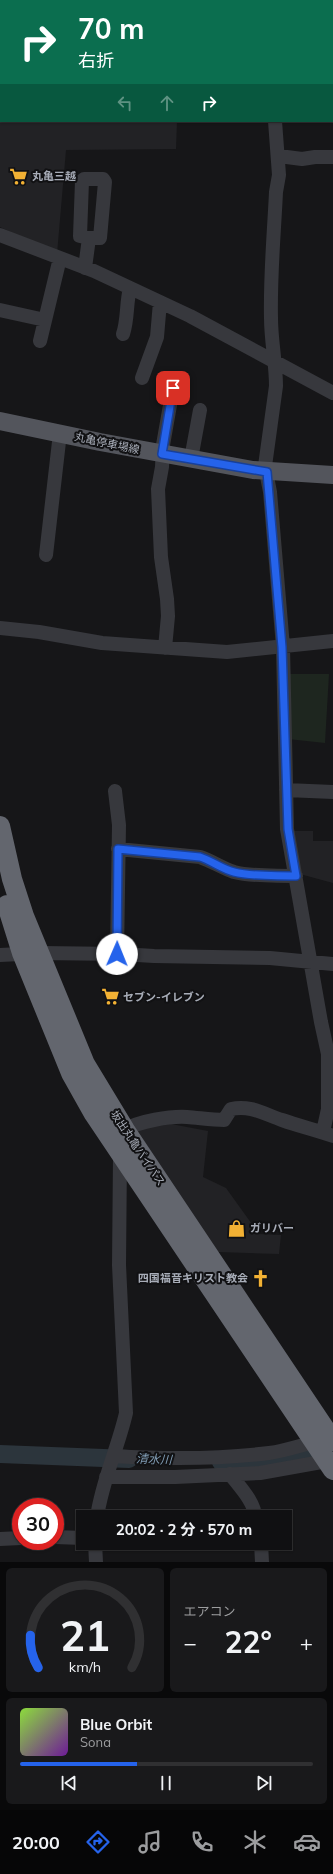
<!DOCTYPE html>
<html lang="ja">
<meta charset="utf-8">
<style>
body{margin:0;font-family:Mulish,"Noto Sans JP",sans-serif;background:#19191b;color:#f1f3f6;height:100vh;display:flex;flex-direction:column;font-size:15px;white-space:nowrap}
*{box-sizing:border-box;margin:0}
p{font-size:13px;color:#9c9d9f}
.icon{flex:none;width:22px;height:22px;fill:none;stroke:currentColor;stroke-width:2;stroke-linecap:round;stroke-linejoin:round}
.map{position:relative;height:1562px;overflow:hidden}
.drawer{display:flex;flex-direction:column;gap:6px;padding:6px;background:#09090a;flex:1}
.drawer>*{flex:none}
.banner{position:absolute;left:0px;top:0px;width:333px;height:122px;box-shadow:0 1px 3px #0004,0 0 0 1px #303032;background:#0b6e4f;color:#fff;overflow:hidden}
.speed{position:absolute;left:12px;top:1498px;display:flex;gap:8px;font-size:20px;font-weight:700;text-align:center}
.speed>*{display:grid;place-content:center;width:52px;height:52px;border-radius:50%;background:#101012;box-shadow:0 1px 3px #0004,0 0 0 1px #303032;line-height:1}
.speed .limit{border:6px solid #d22;background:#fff;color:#111}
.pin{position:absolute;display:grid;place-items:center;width:34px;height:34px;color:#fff;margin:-17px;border-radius:8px;box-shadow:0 2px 6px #0006}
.me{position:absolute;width:44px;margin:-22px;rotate:1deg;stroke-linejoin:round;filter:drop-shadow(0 0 3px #0008)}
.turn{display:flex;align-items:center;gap:14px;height:84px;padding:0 12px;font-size:18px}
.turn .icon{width:52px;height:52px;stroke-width:2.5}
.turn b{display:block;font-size:28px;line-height:34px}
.lanes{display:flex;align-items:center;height:38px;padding:0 12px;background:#0003;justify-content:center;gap:20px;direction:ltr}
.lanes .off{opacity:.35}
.big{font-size:30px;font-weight:700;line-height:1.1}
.drawer .widget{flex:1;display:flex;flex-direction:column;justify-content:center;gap:6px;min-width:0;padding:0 14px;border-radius:6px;background:#19191b}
.drawer .dial{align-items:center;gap:0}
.dial svg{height:104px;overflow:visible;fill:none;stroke:#303032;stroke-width:7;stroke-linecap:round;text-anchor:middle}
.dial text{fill:#f1f3f6;stroke:none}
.song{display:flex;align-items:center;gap:12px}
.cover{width:48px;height:48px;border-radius:6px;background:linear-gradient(135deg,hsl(90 70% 55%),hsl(280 70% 35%))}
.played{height:4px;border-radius:2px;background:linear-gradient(90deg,#2563eb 40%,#303032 40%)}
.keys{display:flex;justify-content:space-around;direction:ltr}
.heat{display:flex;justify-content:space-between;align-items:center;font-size:22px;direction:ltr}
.drawer .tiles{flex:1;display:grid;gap:6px;grid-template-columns:1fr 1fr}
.widget:last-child{grid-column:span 2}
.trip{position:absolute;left:76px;top:1510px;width:216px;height:40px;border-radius:0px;background:#101012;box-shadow:0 1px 3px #0004,0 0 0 1px #303032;font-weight:700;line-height:40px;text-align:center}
.dock{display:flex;height:64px;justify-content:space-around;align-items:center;background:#060607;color:#9c9d9f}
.dock .icon{width:28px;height:28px}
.dock .on{color:#2563eb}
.dock b{font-size:18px;color:#f1f3f6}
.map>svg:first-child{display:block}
.built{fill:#222225}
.green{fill:#1e261f}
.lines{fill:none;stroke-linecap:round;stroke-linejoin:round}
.river{stroke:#2c353c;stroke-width:18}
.minor{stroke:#37383d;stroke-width:14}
.major{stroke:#53555c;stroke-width:18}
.highway{stroke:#63666e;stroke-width:20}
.route-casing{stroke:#184099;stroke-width:10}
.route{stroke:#2563eb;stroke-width:7}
.labels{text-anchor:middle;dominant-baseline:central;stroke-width:4;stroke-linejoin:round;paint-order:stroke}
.poi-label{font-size:11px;font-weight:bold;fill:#a8adb8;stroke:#111113;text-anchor:start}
.street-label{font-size:11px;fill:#a8adb8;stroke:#111113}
.water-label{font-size:12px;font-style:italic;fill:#7f9bb3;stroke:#111113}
</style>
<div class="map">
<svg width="333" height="1562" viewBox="0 0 333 1562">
<rect width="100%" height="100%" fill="#161618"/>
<path class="built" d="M0 0H224L1 1V121H177L176 149 66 150 57 254 0 227Z
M294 831H313V841H333V883L300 874Z
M171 1124 208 1131 203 1177 226 1188 259 1234 281 1235 279 1254 218 1252 134 1128Z"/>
<path class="green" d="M287 674H329L325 743 288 739Z"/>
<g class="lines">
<path class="river" d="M0 1454 129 1459
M221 1462 247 1463 306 1454"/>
<path class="minor" d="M126 1V0
M275 1V0
M332 42H333
M275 121 279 175 276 192C274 234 270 276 271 318 271 341 276 363 276 386L265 466 270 492 283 647 287 829 321 1022 328 1054V1109L323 1132
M279 156 302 159 315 157H333
M0 235 94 271 190 316 333 393
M85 268 89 238H100L105 182 103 179H84L82 181 80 236 89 238
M0 310 45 320
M123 334C128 319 126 304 130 288
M40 341 60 258
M142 378 157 337 160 302
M191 459 200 410
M46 555 60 433
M0 628 39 632 102 643 227 652 333 641
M165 648 168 616 167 599 161 557 158 489 162 467 163 445 173 388
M286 790 333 792
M115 791 119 825 117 954
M118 849 200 857C212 861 222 868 234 872 253 877 276 875 296 876
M0 955 40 953 121 954 154 956 270 958 333 964
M125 1130C138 1121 171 1116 187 1117 200 1118 212 1120 224 1120L231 1109C251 1105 264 1114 282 1120 299 1126 316 1130 333 1136
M114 1456C163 1459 220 1459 269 1453 284 1451 299 1446 314 1442
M230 1474C239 1486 255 1502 255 1517
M106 1477H175L260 1473 327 1461
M97 1517C102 1481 118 1448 126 1413L119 1265 120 1155
M55 1537 83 1538
M0 1539 21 1538
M95 1543 96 1562
M261 1543 262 1562"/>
<path class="major" d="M0 421 100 442 253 470 333 475"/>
<path class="highway" d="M0 826 12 879 24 916 85 1064 125 1130 333 1441
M7 905 22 953 71 1073 94 1114 333 1470"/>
</g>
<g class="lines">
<defs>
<path id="route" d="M117 954 118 849 200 857C212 861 222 869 234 872 253 877 276 875 296 876L288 829 282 647 267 472 162 454 173 388"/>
</defs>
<use href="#route" class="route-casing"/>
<use href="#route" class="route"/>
</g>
<defs>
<symbol id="supermarket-bare" viewBox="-9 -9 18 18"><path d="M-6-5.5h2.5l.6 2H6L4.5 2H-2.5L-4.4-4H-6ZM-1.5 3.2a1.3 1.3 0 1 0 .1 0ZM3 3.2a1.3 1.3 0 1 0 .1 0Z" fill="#f2b134" stroke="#111113" stroke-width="2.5" paint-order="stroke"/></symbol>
<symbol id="shop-bare" viewBox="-9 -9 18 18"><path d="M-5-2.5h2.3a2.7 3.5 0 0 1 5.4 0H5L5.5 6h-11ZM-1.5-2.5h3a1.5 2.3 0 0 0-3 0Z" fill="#f2b134" stroke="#111113" stroke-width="2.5" paint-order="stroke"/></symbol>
<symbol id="church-bare" viewBox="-9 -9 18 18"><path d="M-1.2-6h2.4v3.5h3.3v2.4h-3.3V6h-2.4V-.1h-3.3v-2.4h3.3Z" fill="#f2b134" stroke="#111113" stroke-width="2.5" paint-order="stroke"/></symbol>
</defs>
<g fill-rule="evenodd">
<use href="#supermarket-bare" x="6" y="164" width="25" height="25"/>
<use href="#supermarket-bare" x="98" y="984" width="25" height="25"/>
<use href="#shop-bare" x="224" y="1216" width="25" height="25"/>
<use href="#church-bare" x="248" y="1266" width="25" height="25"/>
</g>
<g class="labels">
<g class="poi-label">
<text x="32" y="176">丸亀三越</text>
<text x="123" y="997">セブン-イレブン</text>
<text x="250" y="1228">ガリバー</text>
<text x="248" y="1278" text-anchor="end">四国福音キリスト教会</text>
</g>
<g class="street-label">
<text transform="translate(107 443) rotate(12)">丸亀停車場線</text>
<text transform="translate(138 1148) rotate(56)">坂出丸亀バイパス</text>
</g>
<g class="water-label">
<text transform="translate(154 1459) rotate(2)">清水川</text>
</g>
</g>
</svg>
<div class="speed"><div class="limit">30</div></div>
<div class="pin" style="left:173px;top:388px;background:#d93025"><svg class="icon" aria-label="arrive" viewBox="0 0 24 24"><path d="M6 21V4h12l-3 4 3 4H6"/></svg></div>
<svg class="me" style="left:117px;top:954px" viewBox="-20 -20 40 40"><circle r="19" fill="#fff"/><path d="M0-13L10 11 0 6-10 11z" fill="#2563eb"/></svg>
<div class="trip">20:02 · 2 分 · 570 m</div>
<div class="banner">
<div class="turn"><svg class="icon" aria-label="right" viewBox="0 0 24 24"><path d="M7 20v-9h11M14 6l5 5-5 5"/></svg><div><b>70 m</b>右折</div></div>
<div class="lanes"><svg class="icon off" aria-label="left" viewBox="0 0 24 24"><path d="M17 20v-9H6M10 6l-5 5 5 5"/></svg><svg class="icon off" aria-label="ahead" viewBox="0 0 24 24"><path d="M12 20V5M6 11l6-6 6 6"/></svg><svg class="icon" aria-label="right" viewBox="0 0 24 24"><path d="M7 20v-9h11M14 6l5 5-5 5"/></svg></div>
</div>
</div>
<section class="drawer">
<div class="tiles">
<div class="widget dial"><svg viewBox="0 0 100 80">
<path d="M14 69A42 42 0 1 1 86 69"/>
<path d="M14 69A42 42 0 0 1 8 44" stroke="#2563eb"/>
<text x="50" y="56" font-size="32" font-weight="700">21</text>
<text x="50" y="72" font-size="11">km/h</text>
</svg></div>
<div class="widget"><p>エアコン</p>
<div class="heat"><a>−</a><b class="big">22°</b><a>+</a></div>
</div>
<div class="widget">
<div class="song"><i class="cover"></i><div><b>Blue Orbit</b><p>Sona</p></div></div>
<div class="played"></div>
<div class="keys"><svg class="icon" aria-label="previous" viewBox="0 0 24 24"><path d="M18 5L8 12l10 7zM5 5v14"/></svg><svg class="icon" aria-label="pause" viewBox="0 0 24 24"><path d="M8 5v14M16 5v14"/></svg><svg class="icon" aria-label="next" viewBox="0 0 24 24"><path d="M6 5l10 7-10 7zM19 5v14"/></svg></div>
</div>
</div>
</section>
<nav class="dock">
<b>20:00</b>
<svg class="icon on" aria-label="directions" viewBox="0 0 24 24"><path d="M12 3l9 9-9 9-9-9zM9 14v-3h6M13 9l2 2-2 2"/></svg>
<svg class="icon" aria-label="music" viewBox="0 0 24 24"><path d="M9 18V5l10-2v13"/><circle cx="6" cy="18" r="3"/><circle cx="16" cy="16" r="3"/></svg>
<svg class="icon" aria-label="phone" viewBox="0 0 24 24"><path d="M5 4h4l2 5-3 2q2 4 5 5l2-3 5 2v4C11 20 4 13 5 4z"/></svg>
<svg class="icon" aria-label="climate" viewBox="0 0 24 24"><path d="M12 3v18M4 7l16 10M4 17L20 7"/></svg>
<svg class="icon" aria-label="car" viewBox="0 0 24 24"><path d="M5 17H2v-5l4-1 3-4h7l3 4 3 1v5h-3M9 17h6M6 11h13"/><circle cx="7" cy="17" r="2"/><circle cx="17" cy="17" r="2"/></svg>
</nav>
